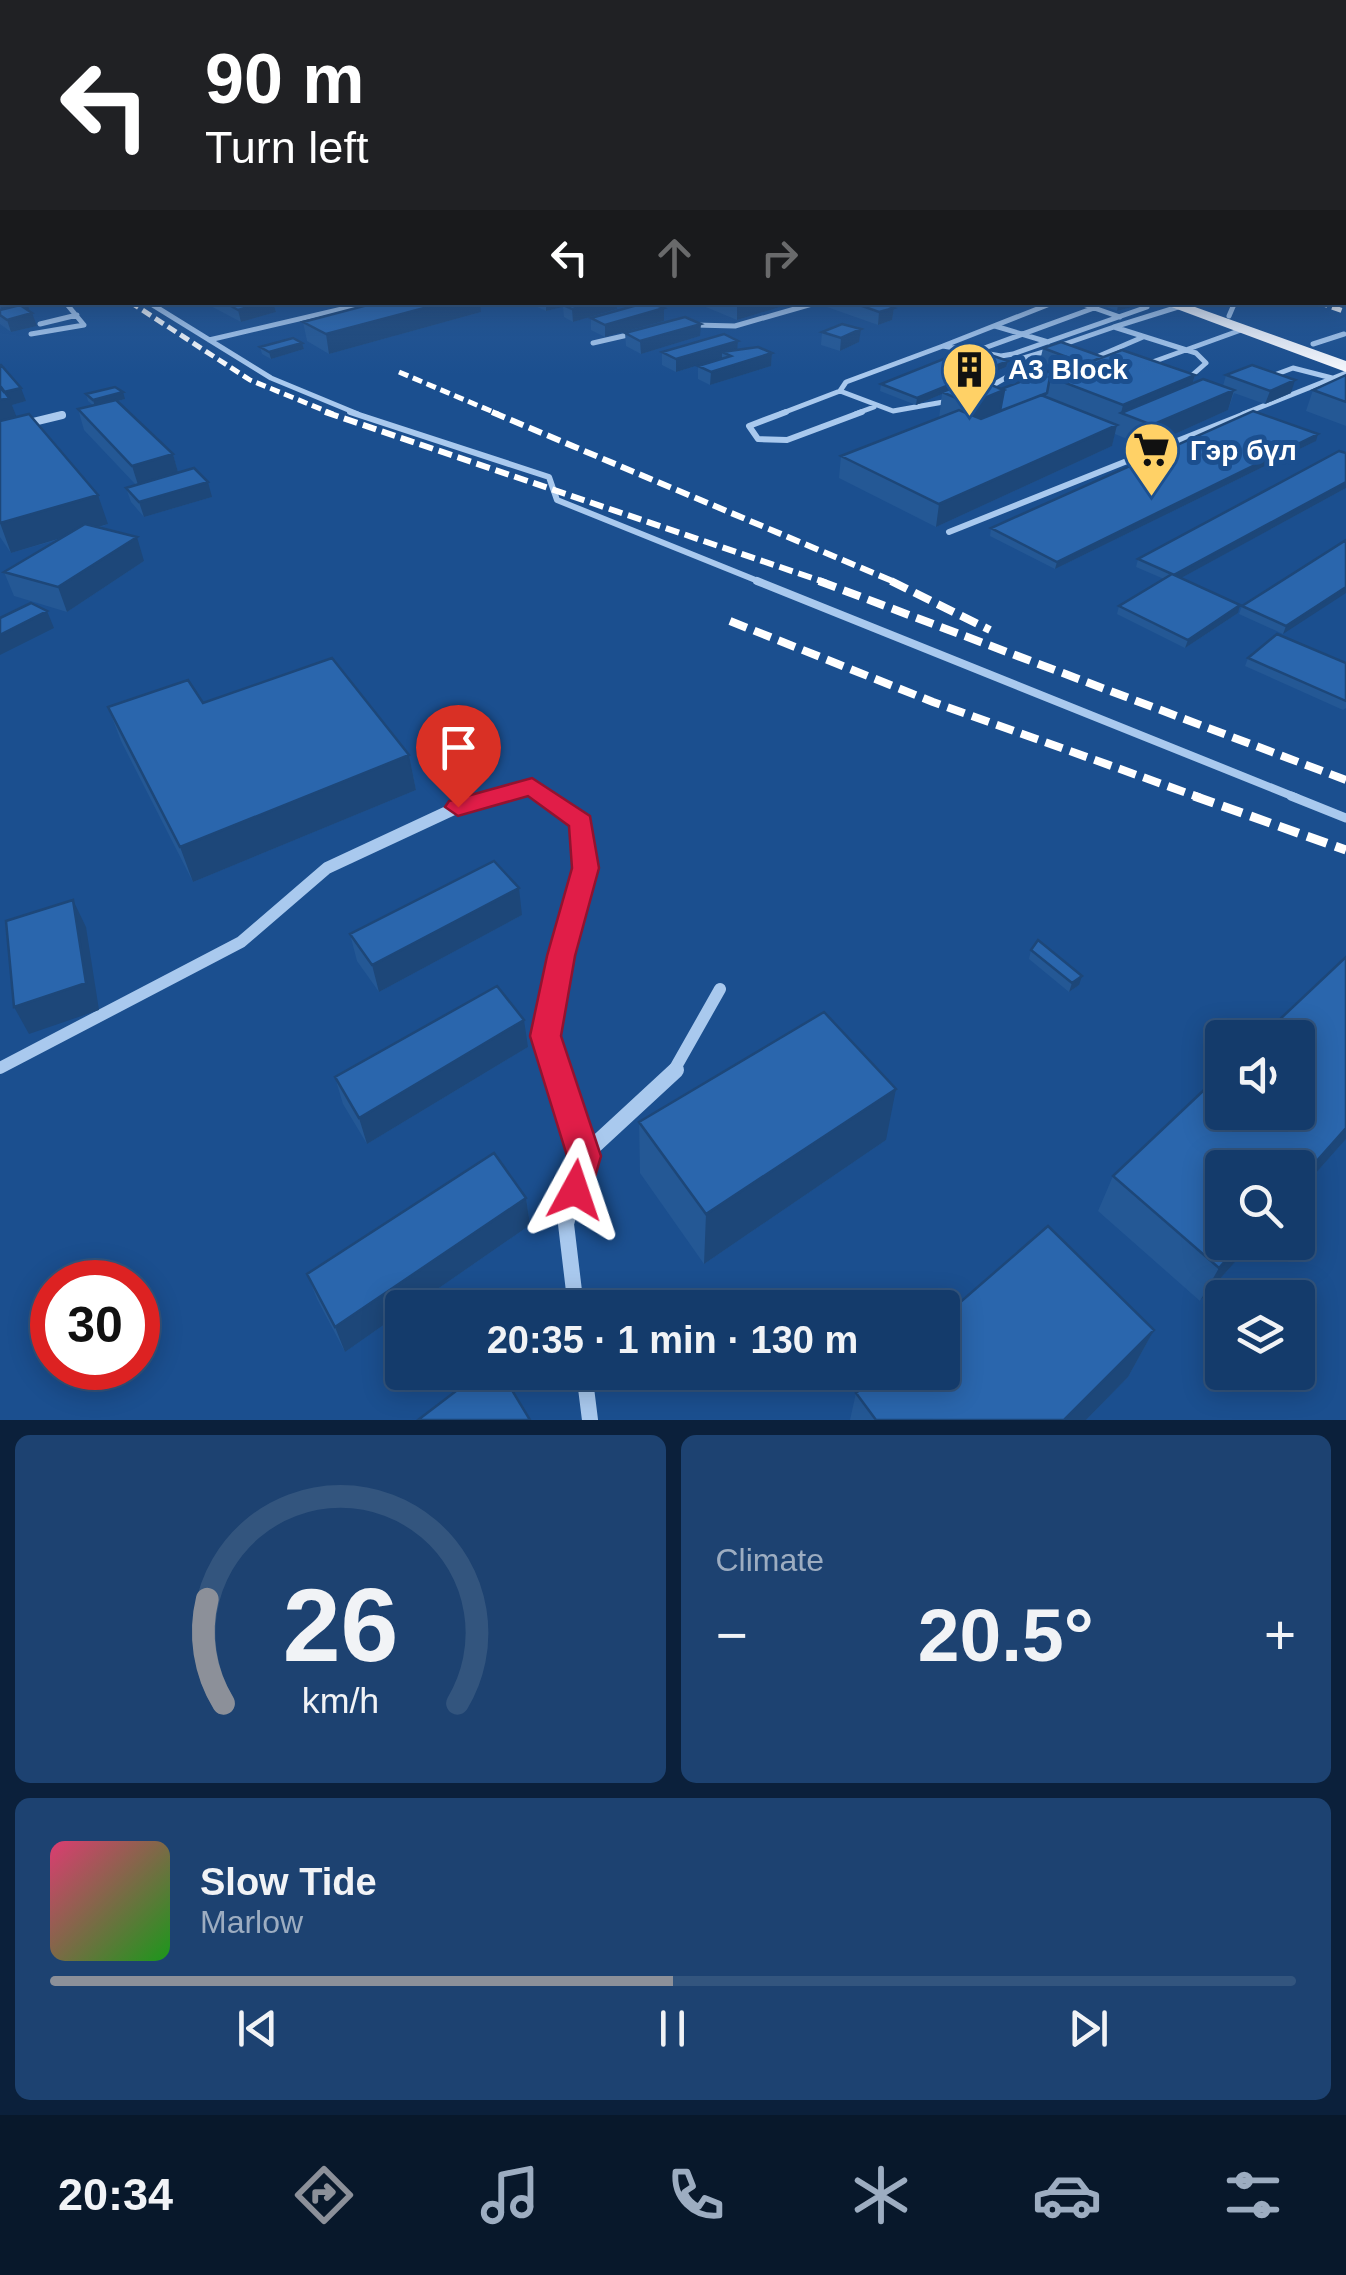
<!DOCTYPE html>
<meta charset="utf-8">
<style>
body{margin:0;font-family:Arial,sans-serif;background:#1d4271;color:#f1f3f6;height:100vh;display:flex;flex-direction:column;font-size:38px;white-space:nowrap}
*{box-sizing:border-box;margin:0}
p{font-size:32px;color:#9dadc1}
.icon{flex:none;width:55px;height:55px;fill:none;stroke:currentColor;stroke-width:2;stroke-linecap:round;stroke-linejoin:round}
.map{position:relative;height:1420px;overflow:hidden}
.sheet{display:flex;flex-direction:column;gap:15px;padding:15px;background:#0b203b;flex:1}
.sheet>*{flex:none}
.guide{position:absolute;left:0px;top:0px;width:1348px;height:305px;box-shadow:0 5px 25px #0003,0 0 0 2px #33557e;background:#202124;color:#fff;overflow:hidden}
.fabs{position:absolute;left:1205px;top:1020px;display:grid;gap:20px}
.fabs a{display:grid;place-items:center;width:110px;height:110px;border-radius:10px;background:#143b6b;box-shadow:0 5px 25px #0003,0 0 0 2px #33557e;font-size:50px}
.speed{position:absolute;left:30px;top:1260px;display:flex;gap:20px;font-size:50px;font-weight:700;text-align:center}
.speed>*{display:grid;place-content:center;width:130px;height:130px;border-radius:50%;background:#143b6b;box-shadow:0 5px 25px #0003,0 0 0 2px #33557e;line-height:1}
.speed .limit{border:15px solid #d22;background:#fff;color:#111}
.pin{position:absolute;display:grid;place-items:center;width:85px;height:85px;color:#fff;margin:-102px -42px;border-radius:50% 50% 50% 0;rotate:-45deg;box-shadow:0 0 10px #0007}
.pin .icon{rotate:45deg}
.me{position:absolute;width:110px;margin:-55px;rotate:5deg;stroke-linejoin:round;filter:drop-shadow(0 0 8px #0008)}
.turn{display:flex;align-items:center;gap:35px;height:210px;padding:0 40px;font-size:45px}
.turn .icon{width:130px;height:130px;stroke-width:2.5}
.turn b{display:block;font-size:70px;line-height:85px}
.lanes{display:flex;align-items:center;height:95px;padding:0 40px;background:#0003;justify-content:center;gap:50px;direction:ltr}
.lanes .off{opacity:.35}
.big{font-size:75px;font-weight:800;line-height:1.1}
.sheet .widget{flex:1;display:flex;flex-direction:column;justify-content:center;gap:15px;min-width:0;padding:0 35px;border-radius:15px;background:#1d4271}
.sheet .dial{align-items:center;gap:0}
.dial svg{height:260px;overflow:visible;fill:none;stroke:#33557e;stroke-width:7;stroke-linecap:round;text-anchor:middle}
.dial text{fill:#f1f3f6;stroke:none}
.song{display:flex;align-items:center;gap:30px}
.cover{width:120px;height:120px;border-radius:15px;background:linear-gradient(135deg,hsl(340 70% 55%),hsl(120 70% 35%))}
.played{height:10px;border-radius:5px;background:linear-gradient(90deg,#8c9099 50%,#33557e 50%)}
.keys{display:flex;justify-content:space-around;direction:ltr}
.heat{display:flex;justify-content:space-between;align-items:center;font-size:55px;direction:ltr}
.sheet .tiles{flex:1;display:grid;gap:15px;grid-template-columns:1fr 1fr}
.widget:last-child{grid-column:span 2}
.trip{position:absolute;left:385px;top:1290px;width:575px;height:100px;border-radius:10px;background:#143b6b;box-shadow:0 5px 25px #0003,0 0 0 2px #33557e;font-weight:800;line-height:100px;text-align:center}
.tab-bar{display:flex;height:160px;justify-content:space-around;align-items:center;background:#08182b;color:#9dadc1}
.tab-bar .icon{width:70px;height:70px}
.tab-bar .active{color:#8c9099}
.tab-bar b{font-size:45px;color:#f1f3f6}
.map>svg:first-child{display:block}
.lines{fill:none;stroke-linecap:round;stroke-linejoin:round}
.service-far3{stroke:#a9c9ee;stroke-width:5}
.service-far2{stroke:#a9c9ee;stroke-width:6}
.service-far1{stroke:#a9c9ee;stroke-width:8}
.service{stroke:#a9c9ee;stroke-width:9}
.minor-far3{stroke:#a9c9ee;stroke-width:8}
.minor-far2{stroke:#a9c9ee;stroke-width:10}
.minor-far1{stroke:#a9c9ee;stroke-width:12}
.minor{stroke:#a9c9ee;stroke-width:16}
.trunk{fill:#f8faff;fill-rule:evenodd}
.rail-far3{stroke:#fff;stroke-width:5;stroke-dasharray:10 5;stroke-linecap:butt}
.rail-far2{stroke:#fff;stroke-width:6;stroke-dasharray:14 6;stroke-linecap:butt}
.rail-far1{stroke:#fff;stroke-width:8;stroke-dasharray:18 8;stroke-linecap:butt}
.rail{stroke:#fff;stroke-width:9;stroke-dasharray:21 9;stroke-linecap:butt}
.wall{fill:#245895}
.shaded-wall{fill:#1d4779}
.building{fill:#2a66ad;stroke:#1d4779;stroke-width:2.5}
.route{fill:#e11d48;stroke:#92132f;stroke-width:2.5}
.labels{text-anchor:middle;dominant-baseline:central;stroke-width:10;stroke-linejoin:round;paint-order:stroke}
.far-poi-label{font-size:28px;font-weight:bold;fill:#fff;stroke:#1b4f8f;text-anchor:start}
</style>
<div class="map">
<svg width="1346" height="1420" viewBox="0 0 1346 1420">
<rect width="100%" height="100%" fill="#1b4f8f"/>
<g class="lines">
<path class="service-far3" d="M148 302 271 378 358 414
M1077 302 1120 317
M1178 307 1114 327 1196 353 1206 363 1189 378
M1229 316 1235 302
M40 324 77 315
M695 325 735 326 819 302
M995 326 1048 342
M31 334 84 325 65 302
M209 340 372 302
M593 343 632 334
M1313 344 1344 334
M943 346 1055 302
M1059 346 1114 327
M979 350 1094 308
M1092 359 1143 337
M1147 364 1241 330
M1269 377 1293 368 1332 378
M986 389 1007 377 1017 360 1047 351
M840 391 893 411 949 401
M780 414 840 391 846 382 943 346 1001 356 1013 354 1147 307 1138 302
M855 414 874 407
M1243 414 1346 373"/>
<path class="service-far2" d="M350 412 549 477 557 500 763 583
M786 412 749 426 758 439 787 440 862 412
M949 532 1250 412"/>
<path class="service-far1" d="M757 581 1297 798"/>
<path class="service" d="M1291 796 1346 818"/>
<path class="minor-far3" d="M0 430 62 415"/>
<path class="minor-far2" d="M491 798 532 787 548 798"/>
<path class="minor-far1" d="M544 796 581 822 586 869 561 956 546 1036 558 1072
M0 1068 241 942 327 868 458 807 500 796
M673 1072 720 989"/>
<path class="minor" d="M557 1070 584 1155
M576 1308 566 1224 584 1155 676 1070
M584 1372 590 1420"/>
<path class="trunk" d="M1158 302H1181L1346 361V372Z"/>
<path class="rail-far3" d="M130 302 250 380 333 414
M1318 302 1346 312
M399 372 498 414"/>
<path class="rail-far2" d="M325 412 827 583
M492 412 897 583"/>
<path class="rail-far1" d="M819 581 1346 780
M891 581 990 630
M730 621 933 702 1201 798"/>
<path class="rail" d="M1194 796 1346 850"/>
</g>
<path class="wall" d="M0 264 2 271V302L29 309 27 310 37 326 11 332 0 324Z
M203 302H273L276 312 241 322Z
M533 302H617V309L573 322 564 317 563 307 546 311 533 305Z
M641 302H661L655 304 664 321 605 337 591 330V318L644 304Z
M701 302H791L790 304 737 320 701 305Z
M827 302H880L894 308 892 320 878 325 827 307Z
M1093 302H1137L1136 306 1117 311Z
M481 312 329 354 307 341 303 322Z
M822 332 859 342 840 351 821 345Z
M625 333 700 336 641 354 626 346Z
M738 341 737 350 772 353 771 366 710 385 698 379V366L722 358 676 372 662 365V352Z
M302 343 304 349 271 359 262 354 260 347Z
M1043 348 1103 357 1195 375 1193 383 1223 386 1226 375 1291 393 1265 404 1234 393 1228 410 1146 447 1115 434V432L1112 446 936 527 839 478 841 456 939 418 942 394 916 405 880 391 881 384 1008 361 1006 367 977 380 1001 389 1059 368 1040 361Z
M0 365 26 401 12 405 16 417 108 524 98 528 144 561 67 612 14 596 4 572 60 539 11 553 0 537Z
M1346 375V426L1306 411 1313 390Z
M86 394 125 399 118 401 173 454 178 473 212 497 144 517 131 502 126 488 136 485 84 430 78 409 93 405 88 401Z
M1316 441 1055 569 990 536 991 528Z
M1346 453V488L1181 578 1238 613 1185 648 1117 614 1119 606 1164 579 1136 567 1138 559Z
M1346 540 1283 634 1239 614 1242 606Z
M1248 658 1346 663V708L1343 710 1245 666Z
M203 703 409 755 416 790 193 882 121 741 108 707Z
M522 915 379 992 357 961 350 934Z
M1031 950 1079 985 1069 992 1029 959Z
M528 1047 367 1144 343 1104 335 1077Z
M639 1122 886 1140 704 1264 640 1173Z
M1346 1139 1298 1193V1168L1222 1242H1253L1200 1301 1098 1211 1113 1176Z
M526 1198 530 1225 410 1308H402V1312L345 1352 317 1299 307 1274Z
M1154 1330 1128 1377 1086 1420H850L856 1393Z"/>
<path class="shaded-wall" d="M2 296V302H27L29 309 1 316 0 297Z
M265 302H273L276 312 241 322 238 310Z
M447 302H480L481 312 329 354 326 334Z
M546 302H580L563 305V307L546 311Z
M597 302H617V309L573 322 572 309Z
M737 302H791L790 304 737 320Z
M1127 302H1137L1136 306 1117 311 1118 305Z
M664 308V321L605 337V325Z
M894 308 892 320 878 325 879 312Z
M32 313 37 326 11 332 7 320Z
M701 324 700 336 641 354 640 341Z
M861 329 859 342 840 351 841 338Z
M738 341 737 353 722 352V358L676 372V359Z
M302 343 304 349 271 359 269 352Z
M772 353 771 366 710 385 711 372Z
M1008 361 1006 367 945 393 942 392V394L916 405 917 398Z
M1195 375 1187 401 1121 413 1123 405Z
M1295 380 1291 393 1265 404 1270 391Z
M21 388 26 401 12 405 17 418 0 422V392Z
M1004 390 1047 393 1045 400 965 431 970 404Z
M1234 390 1228 410 1146 447 1152 425Z
M123 392 125 399 95 407 93 400Z
M1117 425 1112 446 936 527 939 504Z
M1318 434 1316 441 1055 569 1057 562Z
M173 454 179 476 139 488 132 466Z
M208 482 212 497 144 517 139 502Z
M1346 482V488L1172 583 1174 575Z
M98 495 108 524 11 553 0 523Z
M137 537 144 561 67 612 58 587Z
M1346 587V593L1283 634 1286 626Z
M1240 605 1238 613 1185 648 1188 640Z
M47 611 54 628 0 655V635Z
M409 755 416 790 193 882 180 847Z
M519 888 522 915 379 992 372 965Z
M73 900 86 927 99 1010 29 1034 14 1007Z
M1082 976 1079 985 1069 992 1072 983Z
M524 1020 528 1047 367 1144 359 1118Z
M896 1089 886 1140 704 1264 706 1214Z
M1346 1128V1139L1298 1193V1182Z
M526 1198 530 1225 410 1308H402V1312L345 1352 335 1327Z
M1242 1242H1253L1200 1301 1219 1268Z
M1154 1330 1128 1377 1086 1420H1064Z"/>
<path class="building" d="M0 276 2 278V296L0 297Z
M224 302H265L238 310Z
M379 302H447L326 334 303 322Z
M573 302H597L572 309 563 305Z
M648 302 664 308 605 325 591 318Z
M851 302H880L894 308 879 312Z
M20 305 32 313 7 320 0 315V310Z
M685 317 701 324 640 341 625 333Z
M842 324 861 329 841 338 822 332Z
M724 334 738 341 676 359 662 352Z
M293 338 302 343 269 352 260 347Z
M1061 342 1103 357 1085 364 1043 348Z
M758 347 772 353 711 372 698 366 731 356 722 352Z
M971 348 1008 361 917 398 881 384Z
M1122 350 1195 375 1123 405 1050 377Z
M0 365H1L21 388 4 392 0 387Z
M1252 365 1295 380 1270 391 1226 375Z
M1061 367 1068 370 1050 377 1047 393 1000 411 1004 390 1001 389Z
M1346 375V402L1313 390Z
M976 379 1004 390 970 404 942 392Z
M1203 379 1234 390 1152 425 1121 413Z
M0 387H1L9 398 0 400Z
M115 387 123 392 93 400 86 394Z
M1041 395 1117 425 939 504 841 456 959 410 981 419Z
M116 400 173 454 132 466 78 409Z
M1253 411 1318 434 1057 562 991 528Z
M29 414 98 495 0 523V421Z
M1339 451 1346 453V482L1174 575 1240 605 1188 640 1119 606 1172 574 1138 559Z
M194 468 208 482 139 502 126 488Z
M85 524 137 537 58 587 4 572Z
M1346 540V587L1286 626 1242 606Z
M31 603 47 611 0 635V618Z
M1277 634 1346 663V701L1248 658Z
M332 658 409 755 180 847 108 707 188 680 203 703Z
M494 861 519 888 372 965 350 934Z
M73 900 86 983 14 1007 6 921Z
M1038 940 1082 976 1072 983 1031 950Z
M1346 957V1128L1298 1182V1168H1222V1242H1242L1219 1268 1113 1176 1222 1073V1112H1298V1038H1260Z
M497 986 524 1020 359 1118 335 1077Z
M824 1012 896 1089 706 1214 639 1122Z
M494 1153 526 1198 335 1327 307 1274Z
M1048 1226 1154 1330 1064 1420H876L856 1393 880 1372H942V1318Z
M481 1372H501L530 1420H418Z"/>
<linearGradient id="sky" x2="0" y2="1"><stop stop-color="#0f2b4f"/><stop offset="0.47" stop-color="#39639b"/><stop offset="1" stop-color="#39639b" stop-opacity="0"/></linearGradient>
<rect width="1346" height="375" fill="url(#sky)"/>
<path class="route" d="M532 778 590 816 599 868 575 956 561 1036 601 1156 588 1201 575 1206 563 1201 558 1190 567 1156 530 1036 547 956 572 868 569 826 528 796 458 816 445 807 449 801Z"/>
<defs>
<symbol id="building-pin" viewBox="-11 -11 22 30"><path d="M0 17L-7.5 6A9.5 9.5 0 1 1 7.5 6Z" fill="#ffd166" stroke="#1b4f8f"/><path d="M-4-6H4V6H1V3H-1V6H-4ZM-2.5-4.3h1.7v1.8h-1.7ZM.8-4.3h1.7v1.8H.8ZM-2.5-1h1.7V.8h-1.7ZM.8-1h1.7V.8H.8Z" fill="#111"/></symbol>
<symbol id="supermarket-pin" viewBox="-11 -11 22 30"><path d="M0 17L-7.5 6A9.5 9.5 0 1 1 7.5 6Z" fill="#ffd166" stroke="#1b4f8f"/><path d="M-6-5.5h2.5l.6 2H6L4.5 2H-2.5L-4.4-4H-6ZM-1.5 3.2a1.3 1.3 0 1 0 .1 0ZM3 3.2a1.3 1.3 0 1 0 .1 0Z" fill="#111"/></symbol>
</defs>
<g fill-rule="evenodd">
<use href="#building-pin" x="938" y="338" width="63" height="86"/>
<use href="#supermarket-pin" x="1120" y="418" width="63" height="86"/>
</g>
<g class="labels">
<g class="far-poi-label">
<text x="1008" y="369">A3 Block</text>
<text x="1190" y="450">Гэр бүл</text>
</g>
</g>
</svg>
<div class="fabs">
<a><svg class="icon" aria-label="sound" viewBox="0 0 24 24"><path d="M4 9h4l5-4v14l-5-4H4zM17 9q2 3 0 6"/></svg></a>
<a><svg class="icon" aria-label="search" viewBox="0 0 24 24"><circle cx="10" cy="10" r="6"/><path d="M15 15l6 6"/></svg></a>
<a><svg class="icon" aria-label="layers" viewBox="0 0 24 24"><path d="M12 4l9 5-9 5-9-5zM3 14l9 5 9-5"/></svg></a>
</div>
<div class="speed"><div class="limit">30</div></div>
<div class="pin" style="left:458px;top:807px;background:#d93025"><svg class="icon" aria-label="arrive" viewBox="0 0 24 24"><path d="M6 21V4h12l-3 4 3 4H6"/></svg></div>
<svg class="me" style="left:575px;top:1190px" viewBox="-20 -20 40 40"><path d="M0-17L14 15 0 8-14 15z" fill="#e11d48" stroke="#fff" stroke-width="4"/></svg>
<div class="trip">20:35 · 1 min · 130 m</div>
<div class="guide">
<div class="turn"><svg class="icon" aria-label="left" viewBox="0 0 24 24"><path d="M17 20v-9H6M10 6l-5 5 5 5"/></svg><div><b>90 m</b>Turn left</div></div>
<div class="lanes"><svg class="icon" aria-label="left" viewBox="0 0 24 24"><path d="M17 20v-9H6M10 6l-5 5 5 5"/></svg><svg class="icon off" aria-label="ahead" viewBox="0 0 24 24"><path d="M12 20V5M6 11l6-6 6 6"/></svg><svg class="icon off" aria-label="right" viewBox="0 0 24 24"><path d="M7 20v-9h11M14 6l5 5-5 5"/></svg></div>
</div>
</div>
<section class="sheet">
<div class="tiles">
<div class="widget dial"><svg viewBox="0 0 100 80">
<path d="M14 69A42 42 0 1 1 86 69"/>
<path d="M14 69A42 42 0 0 1 9 37" stroke="#8c9099"/>
<text x="50" y="56" font-size="32" font-weight="700">26</text>
<text x="50" y="72" font-size="11">km/h</text>
</svg></div>
<div class="widget"><p>Climate</p>
<div class="heat"><a>−</a><b class="big">20.5°</b><a>+</a></div>
</div>
<div class="widget">
<div class="song"><i class="cover"></i><div><b>Slow Tide</b><p>Marlow</p></div></div>
<div class="played"></div>
<div class="keys"><svg class="icon" aria-label="previous" viewBox="0 0 24 24"><path d="M18 5L8 12l10 7zM5 5v14"/></svg><svg class="icon" aria-label="pause" viewBox="0 0 24 24"><path d="M8 5v14M16 5v14"/></svg><svg class="icon" aria-label="next" viewBox="0 0 24 24"><path d="M6 5l10 7-10 7zM19 5v14"/></svg></div>
</div>
</div>
</section>
<nav class="tab-bar">
<b>20:34</b>
<svg class="icon active" aria-label="directions" viewBox="0 0 24 24"><path d="M12 3l9 9-9 9-9-9zM9 14v-3h6M13 9l2 2-2 2"/></svg>
<svg class="icon" aria-label="music" viewBox="0 0 24 24"><path d="M9 18V5l10-2v13"/><circle cx="6" cy="18" r="3"/><circle cx="16" cy="16" r="3"/></svg>
<svg class="icon" aria-label="phone" viewBox="0 0 24 24"><path d="M5 4h4l2 5-3 2q2 4 5 5l2-3 5 2v4C11 20 4 13 5 4z"/></svg>
<svg class="icon" aria-label="climate" viewBox="0 0 24 24"><path d="M12 3v18M4 7l16 10M4 17L20 7"/></svg>
<svg class="icon" aria-label="car" viewBox="0 0 24 24"><path d="M5 17H2v-5l4-1 3-4h7l3 4 3 1v5h-3M9 17h6M6 11h13"/><circle cx="7" cy="17" r="2"/><circle cx="17" cy="17" r="2"/></svg>
<svg class="icon" aria-label="filters" viewBox="0 0 24 24"><path d="M4 7h16M4 17h16"/><circle cx="9" cy="7" r="2"/><circle cx="15" cy="17" r="2"/></svg>
</nav>
